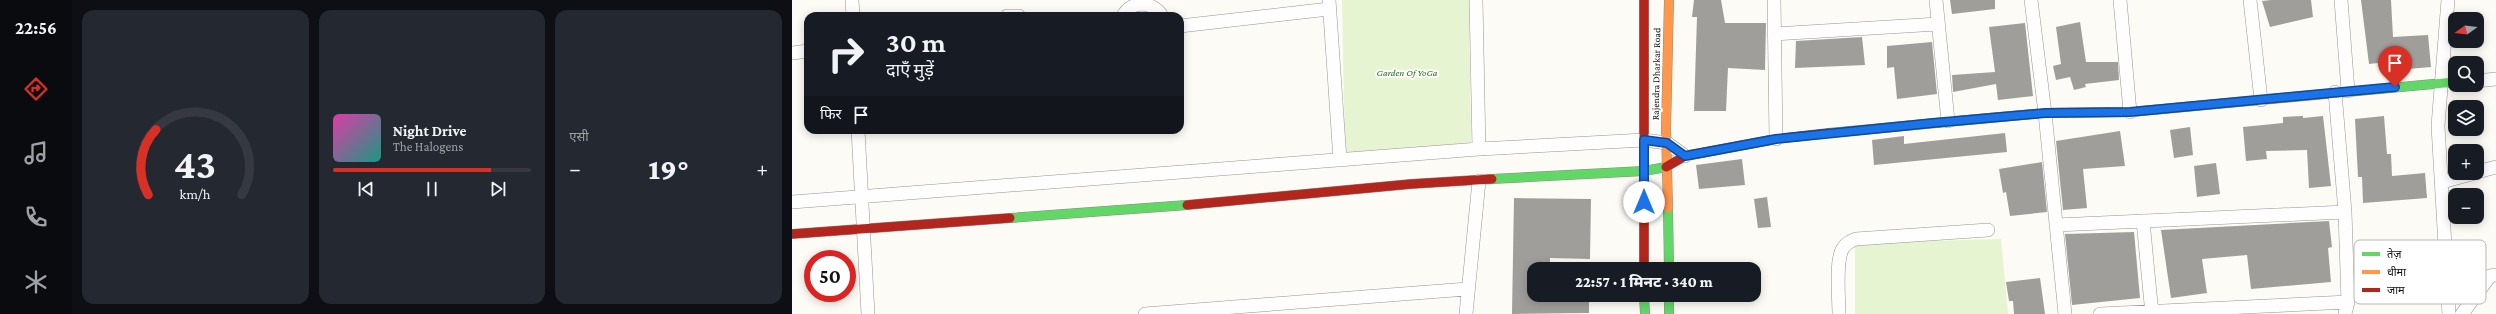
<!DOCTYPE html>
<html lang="hi">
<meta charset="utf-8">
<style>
body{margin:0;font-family:"Crimson Pro","Noto Sans Devanagari",serif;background:#242831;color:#f1f3f6;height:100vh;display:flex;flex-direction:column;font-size:15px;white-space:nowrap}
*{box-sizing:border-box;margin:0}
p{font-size:13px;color:#9ea1a6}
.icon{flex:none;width:22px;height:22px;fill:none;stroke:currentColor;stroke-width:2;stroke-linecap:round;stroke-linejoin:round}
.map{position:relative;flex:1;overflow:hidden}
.sheet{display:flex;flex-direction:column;gap:10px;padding:10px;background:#0d0f14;width:720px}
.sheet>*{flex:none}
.banner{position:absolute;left:12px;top:12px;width:380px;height:122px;border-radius:12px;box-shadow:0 2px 10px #0003;background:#171b24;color:#f1f3f6;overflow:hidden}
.needle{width:26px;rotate:255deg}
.tools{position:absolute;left:1656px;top:12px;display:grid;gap:8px}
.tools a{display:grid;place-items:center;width:36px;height:36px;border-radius:8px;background:#171b24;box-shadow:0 2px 10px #0003;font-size:20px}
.speed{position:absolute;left:12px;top:250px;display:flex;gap:8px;font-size:20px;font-weight:700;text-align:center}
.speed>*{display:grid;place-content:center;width:52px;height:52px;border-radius:50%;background:#171b24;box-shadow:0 2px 10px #0003;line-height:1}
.speed .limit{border:6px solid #d22;background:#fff;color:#111}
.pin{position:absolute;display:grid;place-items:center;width:34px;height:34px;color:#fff;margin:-41px -17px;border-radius:50% 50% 50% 0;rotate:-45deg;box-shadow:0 0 4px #0007}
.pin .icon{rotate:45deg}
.me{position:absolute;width:44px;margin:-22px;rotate:0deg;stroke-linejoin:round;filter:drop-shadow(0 0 3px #0008)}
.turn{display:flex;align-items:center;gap:14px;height:84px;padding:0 16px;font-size:18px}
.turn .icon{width:52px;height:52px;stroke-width:2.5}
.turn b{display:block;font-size:28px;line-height:34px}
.then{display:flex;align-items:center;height:38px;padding:0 16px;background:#0003;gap:8px;font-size:15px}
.big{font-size:30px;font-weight:800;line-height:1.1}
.sheet .card{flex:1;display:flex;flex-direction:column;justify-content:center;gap:6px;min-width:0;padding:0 14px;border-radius:12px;background:#242831}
.sheet .dial{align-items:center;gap:0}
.dial svg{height:104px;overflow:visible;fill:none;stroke:#363941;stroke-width:7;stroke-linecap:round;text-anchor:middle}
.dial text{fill:#f1f3f6;stroke:none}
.song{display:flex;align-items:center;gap:12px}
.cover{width:48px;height:48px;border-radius:6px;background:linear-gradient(135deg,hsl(320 70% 55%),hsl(170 70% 35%))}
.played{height:4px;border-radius:2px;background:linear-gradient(90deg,#d93025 80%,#363941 80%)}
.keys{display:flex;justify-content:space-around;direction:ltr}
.heat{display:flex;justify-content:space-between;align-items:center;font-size:22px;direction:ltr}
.sheet .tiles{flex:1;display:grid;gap:10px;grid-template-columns:repeat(3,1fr)}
.trip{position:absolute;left:735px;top:262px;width:234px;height:40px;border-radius:12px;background:#171b24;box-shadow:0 2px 10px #0003;font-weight:800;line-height:40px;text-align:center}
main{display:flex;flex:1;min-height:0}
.menu{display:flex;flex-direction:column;width:72px;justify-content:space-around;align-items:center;background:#090b0e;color:#9ea1a6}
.menu .icon{width:28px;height:28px}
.menu .selected{color:#d93025}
.menu b{font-size:18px;color:#f1f3f6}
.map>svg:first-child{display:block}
.green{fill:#e6f4d2}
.building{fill:#a09e9a}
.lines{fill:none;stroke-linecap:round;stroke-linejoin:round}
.street-casing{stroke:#969593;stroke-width:14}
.fast-casing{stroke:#8c8c89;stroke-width:10}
.slow-casing{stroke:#8c8c89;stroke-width:10}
.jam-casing{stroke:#8c8c89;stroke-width:10}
.street{stroke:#fffefe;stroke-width:13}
.fast{stroke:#63d668;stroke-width:9}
.slow{stroke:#ff974d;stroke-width:9}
.jam{stroke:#b3261e;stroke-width:9}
.route-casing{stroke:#114b97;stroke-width:10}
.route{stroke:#1a73e8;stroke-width:7}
.labels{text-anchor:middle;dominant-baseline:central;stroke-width:4;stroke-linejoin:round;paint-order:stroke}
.park-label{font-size:10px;font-style:italic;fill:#2a7017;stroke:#fff}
.street-label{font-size:10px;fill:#0f0f0f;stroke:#fff}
.key{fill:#fff;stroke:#b7b7b7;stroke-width:1}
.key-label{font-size:11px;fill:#0f0f0f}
</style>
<main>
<nav class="menu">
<b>22:56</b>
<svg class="icon selected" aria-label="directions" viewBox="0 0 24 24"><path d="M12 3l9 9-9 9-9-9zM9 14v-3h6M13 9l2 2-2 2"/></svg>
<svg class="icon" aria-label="music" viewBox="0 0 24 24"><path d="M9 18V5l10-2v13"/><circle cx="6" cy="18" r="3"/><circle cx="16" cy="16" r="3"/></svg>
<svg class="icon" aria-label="phone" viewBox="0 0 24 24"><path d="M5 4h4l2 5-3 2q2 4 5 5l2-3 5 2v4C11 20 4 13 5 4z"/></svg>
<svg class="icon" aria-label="climate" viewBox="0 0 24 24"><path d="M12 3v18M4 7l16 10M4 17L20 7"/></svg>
</nav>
<section class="sheet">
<div class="tiles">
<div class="card dial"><svg viewBox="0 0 100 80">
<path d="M14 69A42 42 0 1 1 86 69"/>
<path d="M14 69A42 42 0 0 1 20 19" stroke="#d93025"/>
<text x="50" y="56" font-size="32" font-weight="700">43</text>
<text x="50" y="72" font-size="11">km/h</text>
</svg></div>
<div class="card">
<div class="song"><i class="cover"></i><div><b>Night Drive</b><p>The Halogens</p></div></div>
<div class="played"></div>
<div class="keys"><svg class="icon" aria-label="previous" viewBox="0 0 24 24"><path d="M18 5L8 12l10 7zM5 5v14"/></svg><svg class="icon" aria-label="pause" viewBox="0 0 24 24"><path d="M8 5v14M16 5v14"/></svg><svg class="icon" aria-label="next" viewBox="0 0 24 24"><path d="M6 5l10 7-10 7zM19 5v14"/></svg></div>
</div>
<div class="card"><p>एसी</p>
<div class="heat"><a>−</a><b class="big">19°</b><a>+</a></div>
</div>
</div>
</section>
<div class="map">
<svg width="1704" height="314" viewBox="0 0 1704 314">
<rect width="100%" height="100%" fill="#fcfbf5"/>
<path class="green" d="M550 0H677L679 144 553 154Z
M1209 239 1216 314H1063V243Z"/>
<path class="building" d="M902 0H929L933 23H974L973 70 936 68 934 111H902L905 17H900Z
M1158 0H1203V9L1160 14Z
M1479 0H1519L1521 17 1478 27 1470 1Z
M1569 0H1599L1601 37 1636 35 1639 67 1616 69 1615 60 1577 64Z
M1288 22 1294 62H1326L1327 80 1293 84 1294 87 1282 90 1278 77 1264 80 1261 66 1269 64 1264 27Z
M1233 23 1241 96 1206 100 1204 84 1161 92 1160 75 1203 72 1197 27Z
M1070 37 1073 65 1003 68 1004 41Z
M1140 42 1145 94 1105 99 1102 67 1095 68V46Z
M1511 116V118L1531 116 1539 186 1517 188 1515 150 1474 151 1475 159 1454 161 1451 127 1491 123V117Z
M1592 116 1595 154H1599L1600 176 1633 173 1635 198 1571 203 1570 177H1566L1563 119Z
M1398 127 1401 155 1382 158 1378 130Z
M1328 131 1333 166 1291 169 1295 208 1271 210 1264 141Z
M1213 133 1215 152 1082 165 1080 140 1112 136V144Z
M950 159 953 185 907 189 904 165Z
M1250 162 1255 212 1218 216 1214 192 1211 193 1207 169Z
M1424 163 1428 194 1405 197 1402 166Z
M975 197 979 227 966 228 962 199Z
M722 198 799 199 798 259 758 258V269H742V295H797V313L720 314Z
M1537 221 1540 247 1536 248 1539 282 1459 289 1455 255 1410 259 1415 293 1379 298 1369 230Z
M1342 232 1348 298 1280 305 1273 234Z
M1248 278 1253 314H1222L1221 301H1217L1214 282Z"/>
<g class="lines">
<defs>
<path id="street" d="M60 0 61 16
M537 0 548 160
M684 0 687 149
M982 0 984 139
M1144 0 1156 121
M1239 0 1253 113 1273 314
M1328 0 1338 112
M1458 0 1469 100
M1549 0 1556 91
M1656 0 1646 126 1657 314
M215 16H227
M331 16C339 0 361 1 370 16
M388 26 537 9
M982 34 1146 24
M0 53 16 51
M1685 81 1704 79
M1543 92 1553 212 1556 302 1553 314
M66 130 76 314
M1685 172 1704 167
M1650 182 1683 173
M0 202 687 149 852 140 875 143 893 156
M1351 221 1360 314
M1264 225 1553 212
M353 314 675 289
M674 314 687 181
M1047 314C1047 298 1043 260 1051 248 1054 243 1059 241 1064 239L1196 230
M1308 314 1556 302
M1670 314 1698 276 1704 275"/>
<path id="fast" d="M1544 93 1663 82
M1037 133 1208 117
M700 179 852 171 874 167
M876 208 877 269
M218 218 395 205
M852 295 853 314
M877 295V314"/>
<path id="slow" d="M1208 117 1253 113 1338 112 1544 93
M876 208 874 129 877 0"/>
<path id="jam" d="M852 0V269
M874 167 893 156 984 139 1037 133
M395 205 619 184 700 179
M0 234 218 218"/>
</defs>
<use href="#street" class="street-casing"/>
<use href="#fast" class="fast-casing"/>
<use href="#slow" class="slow-casing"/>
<use href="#jam" class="jam-casing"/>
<use href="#street" class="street"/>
<use href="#fast" class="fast"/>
<use href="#slow" class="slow"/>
<use href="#jam" class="jam"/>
</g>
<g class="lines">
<defs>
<path id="route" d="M852 202V140L875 143 893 156 984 139 1141 123 1253 113 1338 112 1603 87"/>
</defs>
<use href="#route" class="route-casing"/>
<use href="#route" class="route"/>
</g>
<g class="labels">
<g class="park-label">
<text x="615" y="72">Garden Of YoGa</text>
</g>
<g class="street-label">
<text transform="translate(864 74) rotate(-89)">Rajendra Dharkar Road</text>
</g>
</g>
<rect x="1562" y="240" width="132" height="64" rx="6" class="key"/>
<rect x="1570" y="252" width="18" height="4" fill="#63d668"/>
<rect x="1570" y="270" width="18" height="4" fill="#ff974d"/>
<rect x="1570" y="288" width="18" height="4" fill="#b3261e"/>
<g class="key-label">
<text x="1595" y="258">तेज़</text>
<text x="1595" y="276">धीमा</text>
<text x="1595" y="294">जाम</text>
</g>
</svg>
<div class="tools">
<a><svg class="needle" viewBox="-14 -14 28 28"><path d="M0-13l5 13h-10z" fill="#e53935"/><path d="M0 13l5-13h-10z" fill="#9ea1a6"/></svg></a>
<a><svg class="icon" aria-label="search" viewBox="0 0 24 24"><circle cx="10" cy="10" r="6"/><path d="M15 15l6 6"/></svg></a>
<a><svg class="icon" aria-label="layers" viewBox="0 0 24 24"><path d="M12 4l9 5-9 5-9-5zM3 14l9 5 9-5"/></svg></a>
<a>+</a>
<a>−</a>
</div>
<div class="speed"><div class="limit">50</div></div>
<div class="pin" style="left:1603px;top:87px;background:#d93025"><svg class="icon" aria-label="arrive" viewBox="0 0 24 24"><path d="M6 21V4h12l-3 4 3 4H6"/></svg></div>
<svg class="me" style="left:852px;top:202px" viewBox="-20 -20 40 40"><circle r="19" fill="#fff"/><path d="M0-13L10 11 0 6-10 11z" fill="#1a73e8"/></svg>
<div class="trip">22:57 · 1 मिनट · 340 m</div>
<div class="banner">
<div class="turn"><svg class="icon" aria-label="right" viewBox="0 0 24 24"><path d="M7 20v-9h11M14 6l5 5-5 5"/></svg><div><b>30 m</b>दाएँ मुड़ें</div></div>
<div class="then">फिर<svg class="icon" aria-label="arrive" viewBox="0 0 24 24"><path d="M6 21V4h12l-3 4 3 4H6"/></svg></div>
</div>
</div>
</main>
